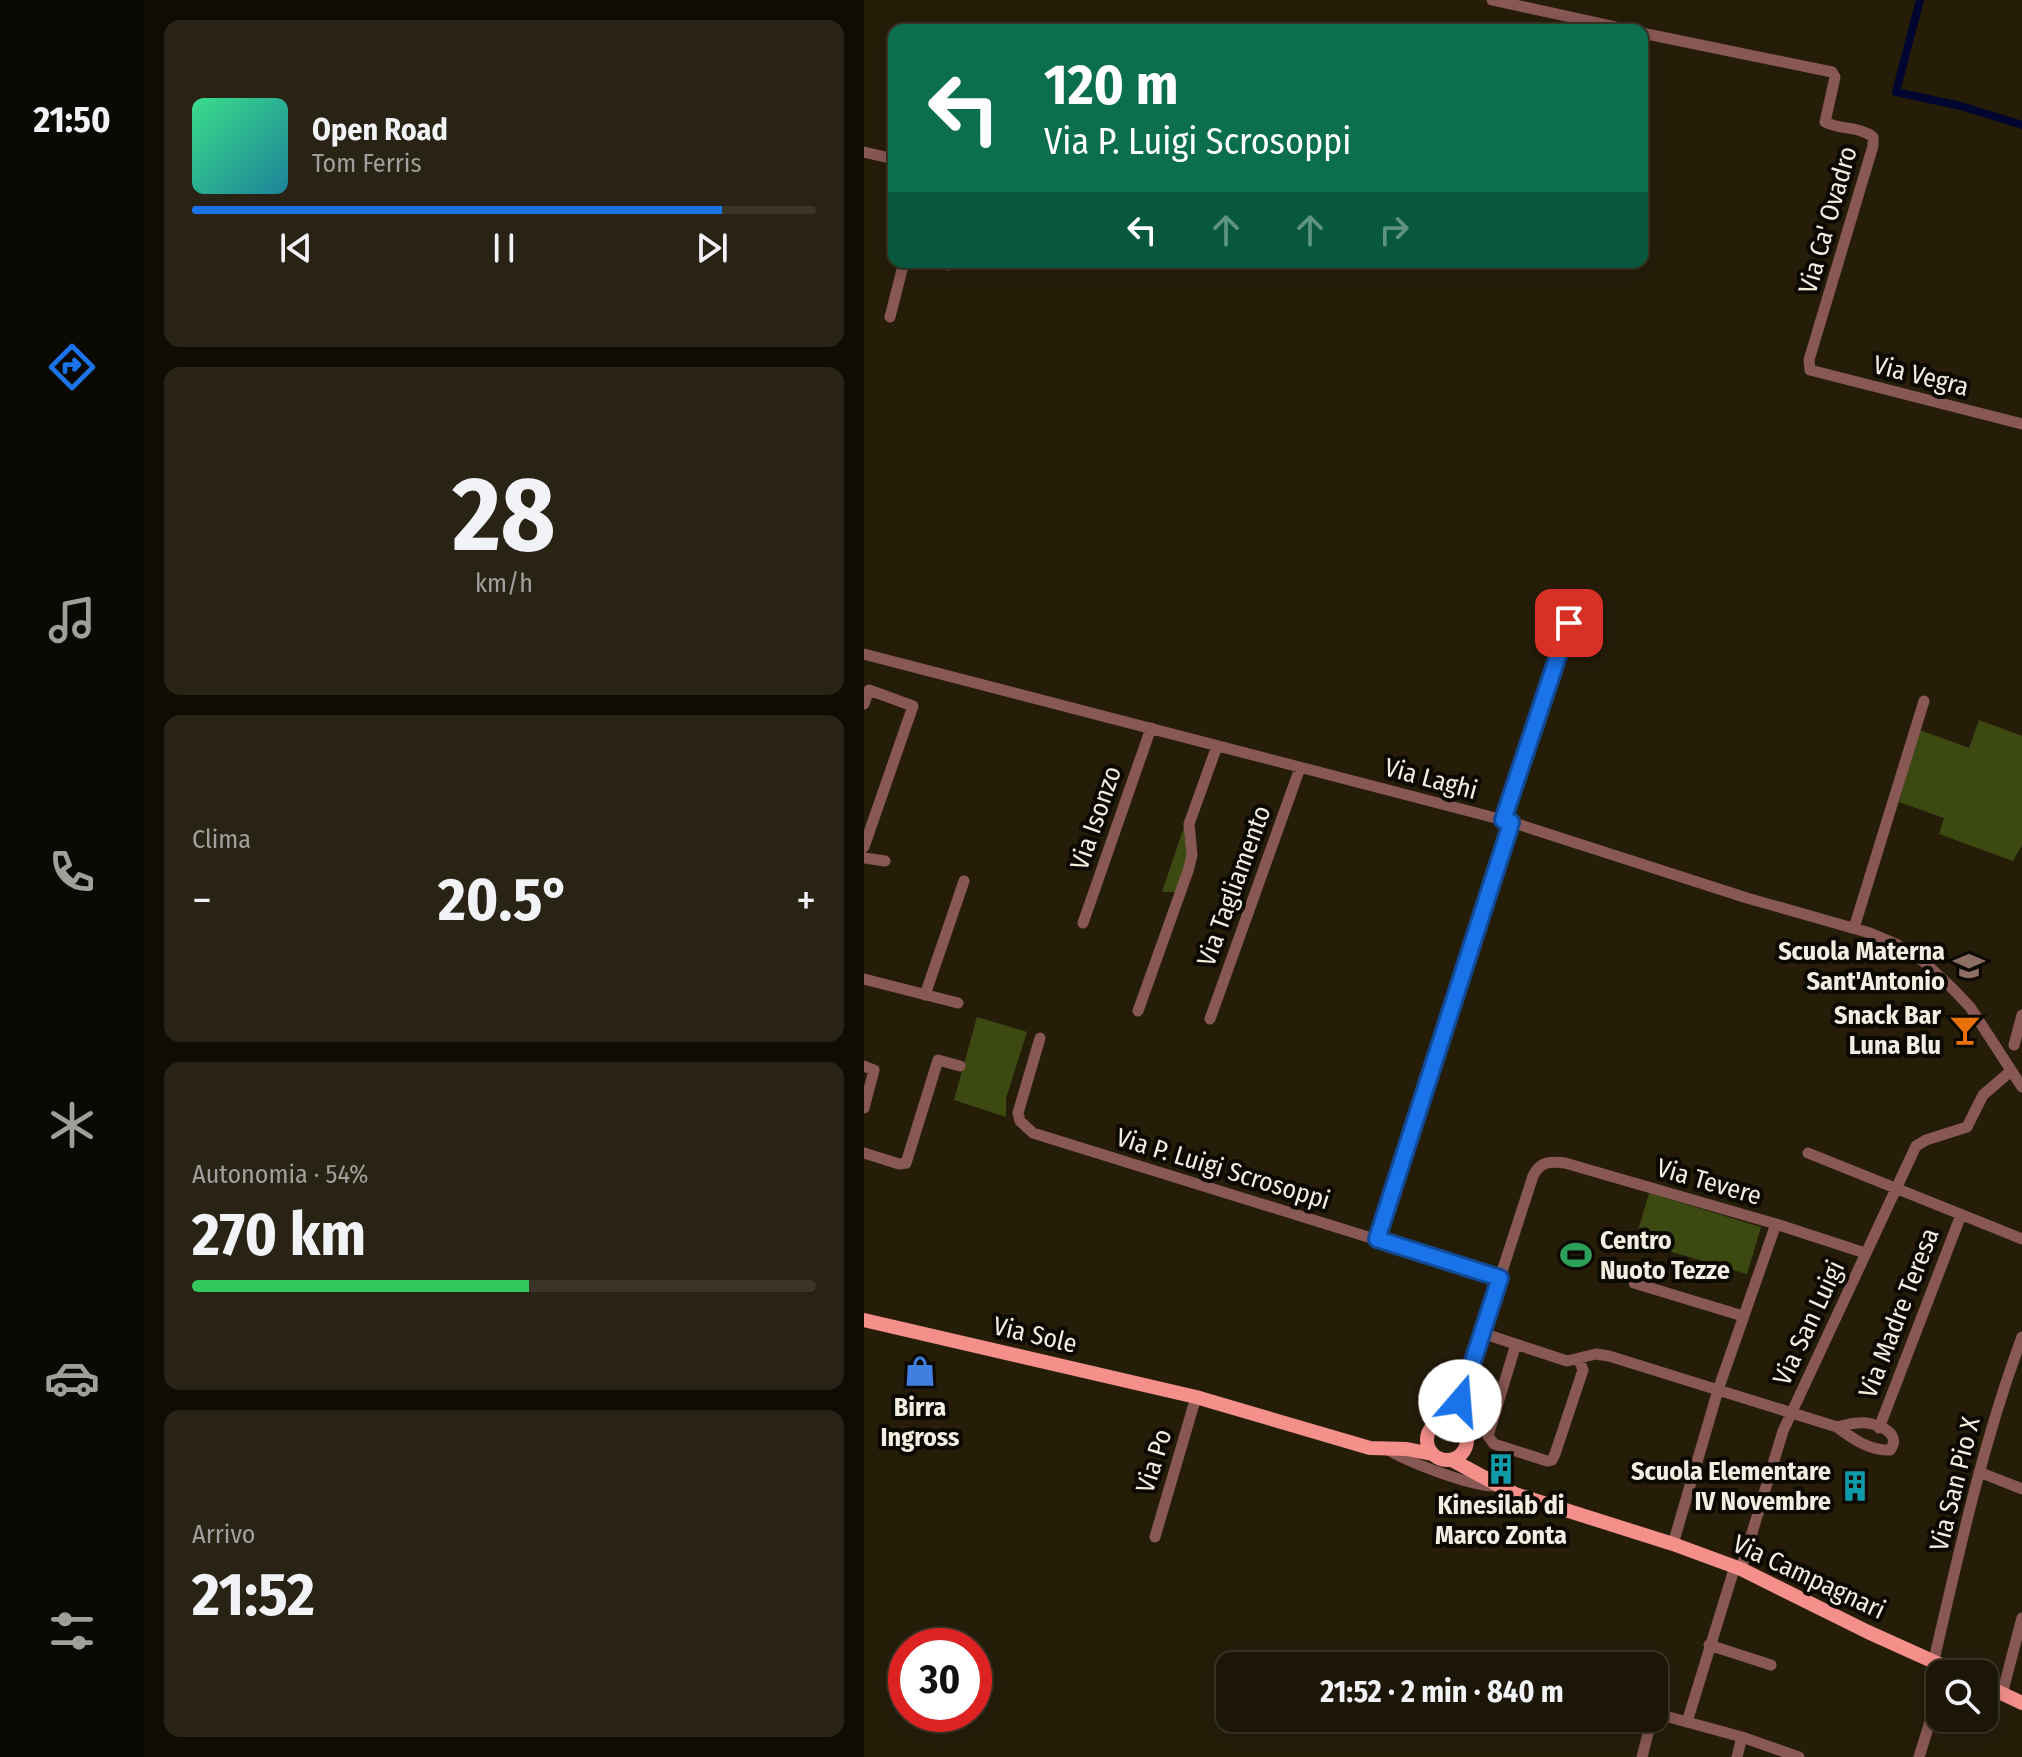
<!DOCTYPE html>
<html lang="it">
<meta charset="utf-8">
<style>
body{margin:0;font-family:"Fira Sans Condensed",sans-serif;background:#292315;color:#f1f3f6;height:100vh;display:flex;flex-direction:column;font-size:30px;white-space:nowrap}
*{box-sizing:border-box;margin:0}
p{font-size:26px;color:#a09f9b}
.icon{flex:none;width:44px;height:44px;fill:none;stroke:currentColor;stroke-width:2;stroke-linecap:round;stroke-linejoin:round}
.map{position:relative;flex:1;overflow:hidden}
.panel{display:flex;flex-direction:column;gap:20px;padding:20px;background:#0f0c04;width:720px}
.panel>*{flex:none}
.top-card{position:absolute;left:24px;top:24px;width:760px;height:244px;border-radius:16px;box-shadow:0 4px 20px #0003,0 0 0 2px #3a3528;background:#0b6e4f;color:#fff;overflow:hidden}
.controls{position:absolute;left:1062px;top:1660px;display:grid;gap:16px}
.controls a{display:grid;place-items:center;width:72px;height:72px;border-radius:16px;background:#1c1607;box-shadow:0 4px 20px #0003,0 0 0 2px #3a3528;font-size:40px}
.speed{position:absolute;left:24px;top:1628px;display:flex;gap:16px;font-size:40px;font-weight:700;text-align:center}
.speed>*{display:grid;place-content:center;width:104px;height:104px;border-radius:50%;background:#1c1607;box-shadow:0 4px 20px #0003,0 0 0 2px #3a3528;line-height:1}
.speed .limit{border:12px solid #d22;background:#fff;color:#111}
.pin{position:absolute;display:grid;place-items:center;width:68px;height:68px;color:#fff;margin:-34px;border-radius:16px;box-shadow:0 4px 12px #0006}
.me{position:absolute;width:88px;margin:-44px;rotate:18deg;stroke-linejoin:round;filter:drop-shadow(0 0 6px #0008)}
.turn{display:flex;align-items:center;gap:28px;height:168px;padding:0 24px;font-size:36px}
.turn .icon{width:104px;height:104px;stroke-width:2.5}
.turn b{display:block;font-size:56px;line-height:68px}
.lanes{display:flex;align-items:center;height:76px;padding:0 24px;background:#0003;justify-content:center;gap:40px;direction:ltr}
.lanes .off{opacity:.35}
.big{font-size:60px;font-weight:700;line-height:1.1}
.panel .card{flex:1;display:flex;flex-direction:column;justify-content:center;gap:12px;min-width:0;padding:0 28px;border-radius:16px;background:#292315}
.panel .dial{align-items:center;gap:0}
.dial b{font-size:104px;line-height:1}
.song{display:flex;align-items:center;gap:24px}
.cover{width:96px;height:96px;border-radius:12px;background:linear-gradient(135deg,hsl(150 70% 55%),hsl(190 70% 35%))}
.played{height:8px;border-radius:4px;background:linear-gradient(90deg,#1a73e8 85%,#3a3528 85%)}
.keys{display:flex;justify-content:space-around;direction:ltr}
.heat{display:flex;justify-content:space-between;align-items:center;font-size:44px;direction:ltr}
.charge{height:12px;border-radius:6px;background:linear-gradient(90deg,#34c759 54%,#3a3528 0)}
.trip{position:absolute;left:352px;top:1652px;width:452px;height:80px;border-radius:16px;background:#1c1607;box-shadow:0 4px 20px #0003,0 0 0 2px #3a3528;font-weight:700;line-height:80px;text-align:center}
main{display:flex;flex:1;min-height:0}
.tabs{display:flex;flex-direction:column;width:144px;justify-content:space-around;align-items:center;background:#0b0903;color:#a09f9b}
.tabs .icon{width:56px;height:56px}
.tabs .selected{color:#1a73e8}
.tabs b{font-size:36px;color:#f1f3f6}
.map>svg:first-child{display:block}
.green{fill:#3c4a12}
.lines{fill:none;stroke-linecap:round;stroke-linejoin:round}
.canal{stroke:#00062f;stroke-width:8}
.minor{stroke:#885854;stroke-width:11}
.major{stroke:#f48f8a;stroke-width:14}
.route-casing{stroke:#114b97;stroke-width:20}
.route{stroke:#1a73e8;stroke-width:14}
.labels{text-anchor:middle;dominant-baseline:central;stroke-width:8;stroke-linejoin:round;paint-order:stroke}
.street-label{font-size:26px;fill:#f4eee1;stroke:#0c0802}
.poi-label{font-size:26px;font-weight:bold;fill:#f4eee1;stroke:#0c0802;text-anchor:end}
</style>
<main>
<nav class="tabs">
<b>21:50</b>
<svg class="icon selected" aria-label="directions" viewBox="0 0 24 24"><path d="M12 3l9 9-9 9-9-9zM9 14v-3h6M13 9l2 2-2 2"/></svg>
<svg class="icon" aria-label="music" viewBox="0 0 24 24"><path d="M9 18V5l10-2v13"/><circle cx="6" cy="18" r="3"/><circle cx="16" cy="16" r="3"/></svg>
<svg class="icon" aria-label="phone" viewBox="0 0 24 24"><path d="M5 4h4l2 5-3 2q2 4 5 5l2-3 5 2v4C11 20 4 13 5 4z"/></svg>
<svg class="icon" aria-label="climate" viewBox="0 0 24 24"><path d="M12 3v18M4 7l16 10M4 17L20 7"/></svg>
<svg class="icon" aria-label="car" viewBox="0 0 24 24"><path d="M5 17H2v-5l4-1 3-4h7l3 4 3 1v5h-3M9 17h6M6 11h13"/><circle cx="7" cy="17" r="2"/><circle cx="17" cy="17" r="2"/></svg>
<svg class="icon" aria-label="filters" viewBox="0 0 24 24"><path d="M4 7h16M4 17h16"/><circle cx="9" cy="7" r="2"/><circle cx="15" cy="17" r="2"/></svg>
</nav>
<section class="panel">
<div class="card">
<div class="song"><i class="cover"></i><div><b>Open Road</b><p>Tom Ferris</p></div></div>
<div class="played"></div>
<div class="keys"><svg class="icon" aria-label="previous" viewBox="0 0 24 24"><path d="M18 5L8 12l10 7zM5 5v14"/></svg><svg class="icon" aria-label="pause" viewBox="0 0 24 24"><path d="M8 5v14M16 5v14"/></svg><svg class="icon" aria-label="next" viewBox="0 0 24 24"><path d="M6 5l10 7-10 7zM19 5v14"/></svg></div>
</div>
<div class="card dial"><b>28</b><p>km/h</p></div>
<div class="card"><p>Clima</p>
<div class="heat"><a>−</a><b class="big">20.5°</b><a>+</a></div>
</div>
<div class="card"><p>Autonomia · 54%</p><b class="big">270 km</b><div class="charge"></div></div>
<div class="card"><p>Arrivo</p><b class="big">21:52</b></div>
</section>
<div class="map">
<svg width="1158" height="1757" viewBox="0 0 1158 1757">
<rect width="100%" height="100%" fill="#261d09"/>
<path class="green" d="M1115 720 1158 736V845L1149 861 1075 834 1080 818 1035 802 1056 730 1105 748Z
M320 827 324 854 312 892H298Z
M113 1017 163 1032 142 1098V1117L90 1100Z
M785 1193 897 1227 883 1274 771 1241Z"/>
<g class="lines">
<path class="canal" d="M1056 0 1032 92 1097 106 1158 125"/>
<path class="minor" d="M628 0 766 30
M778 33 968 72 971 77 961 122C976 130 995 126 1009 137V146L945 360 946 370 1158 424
M0 152 30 159
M83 265 84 262
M26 317 40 262
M0 654 647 822 883 898 1006 933 1032 944 1059 961 1089 989 1106 1007 1158 1087
M0 704 5 690 49 706 0 847
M639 820 705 623
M0 858 21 861
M219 923 287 728
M990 928 1060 701
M0 979 94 1003
M61 995 100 881
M274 1011 324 871 328 855 325 824 353 746
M346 1019 436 768
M176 1038 154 1113 156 1121 169 1133 636 1278
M1150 1045 1158 1015
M0 1066 10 1070 0 1108
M0 1153 35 1164 42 1163 74 1060 96 1066
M944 1153 1158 1239
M513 1239 647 822
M770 1283 879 1316
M618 1333 703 1361 732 1354 745 1356 973 1427C989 1439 1006 1451 1026 1450 1040 1432 1009 1421 994 1423 987 1423 980 1426 973 1427
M652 1344 624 1436 630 1444 683 1461 688 1460 691 1454 719 1370 715 1360
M596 1402 597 1425
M579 1420 596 1401 669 1176C676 1161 687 1161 701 1163L912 1224 1001 1253
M1015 1428 1097 1215
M521 1448C541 1461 610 1488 633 1486
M1115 1472 1158 1489
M291 1537 332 1397
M809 1544 854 1390 912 1224
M877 1569 919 1431 1052 1146 1062 1140 1103 1127 1119 1095 1147 1071
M845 1645 907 1665
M1070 1660C1095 1552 1119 1442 1158 1337
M1138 1694 1158 1618
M790 1713 878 1737 935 1757
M823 1722 871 1566
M778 1757 788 1718
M873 1757 878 1737
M1055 1757 1076 1690"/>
<path class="major" d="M0 1320 332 1397 506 1448 543 1449 568 1454
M563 1440a20 20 0 1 1 40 0a20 20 0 1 1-40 0Z
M588 1460 651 1494 809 1544 877 1569 1004 1632 1097 1674
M1120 1685 1158 1703"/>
</g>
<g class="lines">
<defs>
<path id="route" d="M596 1401 636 1278 513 1239 645 830 647 822 639 820 705 623"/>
</defs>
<use href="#route" class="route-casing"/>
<use href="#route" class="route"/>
</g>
<defs>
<symbol id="school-bare" viewBox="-9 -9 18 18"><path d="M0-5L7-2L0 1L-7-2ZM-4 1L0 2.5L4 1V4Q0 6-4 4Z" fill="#8d6e63" stroke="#0c0802" stroke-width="2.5" paint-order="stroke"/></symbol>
<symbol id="bar-bare" viewBox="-9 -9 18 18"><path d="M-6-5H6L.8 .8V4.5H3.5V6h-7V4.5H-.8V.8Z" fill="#e8710a" stroke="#0c0802" stroke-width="2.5" paint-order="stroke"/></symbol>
<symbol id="stadium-bare" viewBox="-9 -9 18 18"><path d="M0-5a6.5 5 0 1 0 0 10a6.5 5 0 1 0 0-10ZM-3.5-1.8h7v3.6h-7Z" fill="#2e9e5b" stroke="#0c0802" stroke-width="2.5" paint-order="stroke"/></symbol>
<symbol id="shop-bare" viewBox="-9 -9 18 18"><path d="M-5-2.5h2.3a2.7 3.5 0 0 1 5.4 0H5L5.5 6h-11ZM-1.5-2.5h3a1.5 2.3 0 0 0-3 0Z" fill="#3f7fe0" stroke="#0c0802" stroke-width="2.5" paint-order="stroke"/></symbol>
<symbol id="building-bare" viewBox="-9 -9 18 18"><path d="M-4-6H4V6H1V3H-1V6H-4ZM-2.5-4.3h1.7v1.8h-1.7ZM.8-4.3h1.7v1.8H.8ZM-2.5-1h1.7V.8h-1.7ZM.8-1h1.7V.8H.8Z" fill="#0f9aa8" stroke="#0c0802" stroke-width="2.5" paint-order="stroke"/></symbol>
</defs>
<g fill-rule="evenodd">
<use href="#school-bare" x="1083" y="944" width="44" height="44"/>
<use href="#bar-bare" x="1079" y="1008" width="44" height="44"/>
<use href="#stadium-bare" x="690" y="1233" width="44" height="44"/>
<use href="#shop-bare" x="34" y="1349" width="44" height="44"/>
<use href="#building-bare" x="615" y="1447" width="44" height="44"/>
<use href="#building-bare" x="969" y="1464" width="44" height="44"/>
</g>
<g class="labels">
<g class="street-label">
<text transform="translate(964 220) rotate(-74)">Via Ca' Ovadro</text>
<text transform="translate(1057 376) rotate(14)">Via Vegra</text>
<text transform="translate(567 779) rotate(15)">Via Laghi</text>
<text transform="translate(232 818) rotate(-71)">Via Isonzo</text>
<text transform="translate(370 886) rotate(-70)">Via Tagliamento</text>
<text transform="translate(359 1169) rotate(17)">Via P. Luigi Scrosoppi</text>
<text transform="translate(845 1182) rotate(16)">Via Tevere</text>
<text transform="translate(1035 1313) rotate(-69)">Via Madre Teresa</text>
<text transform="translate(945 1323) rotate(-65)">Via San Luigi</text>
<text transform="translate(171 1335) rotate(13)">Via Sole</text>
<text transform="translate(290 1461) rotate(-73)">Via Po</text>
<text transform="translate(1091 1484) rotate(-76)">Via San Pio X</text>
<text transform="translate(945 1577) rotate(25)">Via Campagnari</text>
</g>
<g class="poi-label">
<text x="1081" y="951">Scuola Materna<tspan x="1081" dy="30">Sant'Antonio</tspan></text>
<text x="1077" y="1015">Snack Bar<tspan x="1077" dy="30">Luna Blu</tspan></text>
<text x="736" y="1240" text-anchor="start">Centro<tspan x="736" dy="30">Nuoto Tezze</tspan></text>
<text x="56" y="1407" text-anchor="middle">Birra<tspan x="56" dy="30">Ingross</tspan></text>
<text x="967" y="1471">Scuola Elementare<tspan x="967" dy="30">IV Novembre</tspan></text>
<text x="637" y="1505" text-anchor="middle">Kinesilab di<tspan x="637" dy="30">Marco Zonta</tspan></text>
</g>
</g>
</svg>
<div class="controls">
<a><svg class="icon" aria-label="search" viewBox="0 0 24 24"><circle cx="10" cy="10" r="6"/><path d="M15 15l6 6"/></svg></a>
</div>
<div class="speed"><div class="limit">30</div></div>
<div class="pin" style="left:705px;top:623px;background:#d93025"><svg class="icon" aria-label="arrive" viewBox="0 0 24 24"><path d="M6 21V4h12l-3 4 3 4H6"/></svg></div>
<svg class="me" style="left:596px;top:1401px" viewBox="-20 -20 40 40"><circle r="19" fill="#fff"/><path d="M0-13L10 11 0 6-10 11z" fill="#1a73e8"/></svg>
<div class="trip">21:52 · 2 min · 840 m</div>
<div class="top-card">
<div class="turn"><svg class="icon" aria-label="left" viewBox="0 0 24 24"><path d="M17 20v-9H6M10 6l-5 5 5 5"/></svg><div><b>120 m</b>Via P. Luigi Scrosoppi</div></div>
<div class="lanes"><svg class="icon" aria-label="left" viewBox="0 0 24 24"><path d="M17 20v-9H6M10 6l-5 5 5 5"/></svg><svg class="icon off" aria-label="ahead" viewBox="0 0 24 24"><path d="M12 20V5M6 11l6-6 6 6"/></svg><svg class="icon off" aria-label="ahead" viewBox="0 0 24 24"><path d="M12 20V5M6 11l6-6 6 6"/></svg><svg class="icon off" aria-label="right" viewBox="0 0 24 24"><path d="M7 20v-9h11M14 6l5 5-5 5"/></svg></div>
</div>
</div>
</main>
